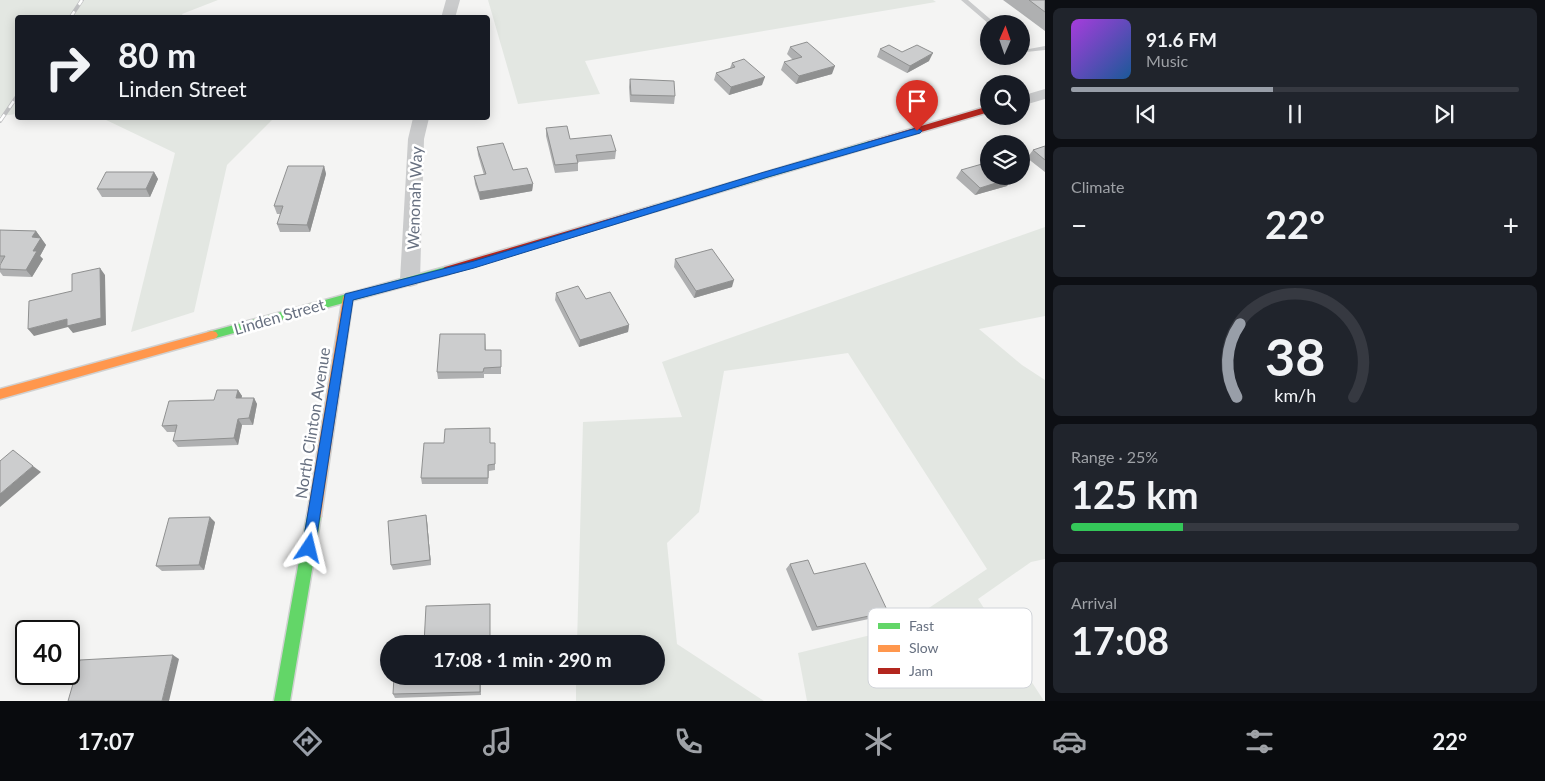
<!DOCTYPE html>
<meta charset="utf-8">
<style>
body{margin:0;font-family:Lato,sans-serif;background:#20242c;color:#f1f3f6;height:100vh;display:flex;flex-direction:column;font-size:19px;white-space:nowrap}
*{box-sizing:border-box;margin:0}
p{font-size:16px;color:#9ea1a6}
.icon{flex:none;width:28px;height:28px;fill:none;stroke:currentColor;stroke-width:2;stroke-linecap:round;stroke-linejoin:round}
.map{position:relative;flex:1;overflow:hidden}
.side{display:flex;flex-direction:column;gap:8px;padding:8px;background:#0d0f14;width:500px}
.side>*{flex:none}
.hud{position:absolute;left:15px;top:15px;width:475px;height:105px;border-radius:5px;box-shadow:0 2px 12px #0003;background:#171b24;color:#f1f3f6;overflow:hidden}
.needle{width:32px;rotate:2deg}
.buttons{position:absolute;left:980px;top:15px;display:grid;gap:10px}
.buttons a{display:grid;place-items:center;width:50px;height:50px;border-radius:50%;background:#171b24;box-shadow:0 2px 12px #0003;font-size:25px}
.speed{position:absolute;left:15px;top:620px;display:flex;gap:10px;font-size:25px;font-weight:700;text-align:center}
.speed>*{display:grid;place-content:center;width:65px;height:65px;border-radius:50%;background:#171b24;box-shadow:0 2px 12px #0003;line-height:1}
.speed .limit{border:2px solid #111;border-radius:8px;background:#fff;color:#111}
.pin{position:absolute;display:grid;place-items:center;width:42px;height:42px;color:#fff;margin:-51px -21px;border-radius:50% 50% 50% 0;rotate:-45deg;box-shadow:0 0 5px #0007}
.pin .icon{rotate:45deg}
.me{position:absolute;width:55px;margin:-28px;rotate:10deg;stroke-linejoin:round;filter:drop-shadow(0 0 4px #0008)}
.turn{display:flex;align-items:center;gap:18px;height:105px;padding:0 20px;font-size:22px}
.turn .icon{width:65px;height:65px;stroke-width:2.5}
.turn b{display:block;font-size:35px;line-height:42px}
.big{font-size:38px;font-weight:700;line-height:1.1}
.side .card{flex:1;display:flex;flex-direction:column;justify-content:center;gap:8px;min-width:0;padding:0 18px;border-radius:8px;background:#20242c}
.side .dial{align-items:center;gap:0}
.dial svg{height:130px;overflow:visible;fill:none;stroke:#363941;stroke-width:7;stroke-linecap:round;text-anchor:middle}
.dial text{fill:#f1f3f6;stroke:none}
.song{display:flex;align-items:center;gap:15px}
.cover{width:60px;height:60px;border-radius:8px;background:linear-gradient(135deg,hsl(280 70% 55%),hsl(210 70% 35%))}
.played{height:5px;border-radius:2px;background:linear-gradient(90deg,#989ea8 45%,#363941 45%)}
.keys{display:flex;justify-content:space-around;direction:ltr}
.heat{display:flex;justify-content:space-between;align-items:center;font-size:28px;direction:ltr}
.charge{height:8px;border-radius:4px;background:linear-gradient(90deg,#34c759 25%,#363941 0)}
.trip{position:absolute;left:380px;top:635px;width:285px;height:50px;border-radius:25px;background:#171b24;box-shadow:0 2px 12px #0003;font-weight:700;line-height:50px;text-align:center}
.tabs{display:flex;height:80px;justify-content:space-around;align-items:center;background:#090b0e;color:#9ea1a6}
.tabs .icon{width:35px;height:35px}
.tabs .on{color:#989ea8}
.tabs b{font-size:22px;color:#f1f3f6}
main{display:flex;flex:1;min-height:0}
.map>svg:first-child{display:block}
.green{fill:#e3e7e2}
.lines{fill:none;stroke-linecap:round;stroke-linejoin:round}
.fast-casing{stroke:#d0d1d1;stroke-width:3}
.slow-casing{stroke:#d0d1d1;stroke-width:3}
.jam-casing{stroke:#d0d1d1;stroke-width:3}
.lane{fill:#cacbcc;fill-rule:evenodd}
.street{fill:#cacbcc;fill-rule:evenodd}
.fast{fill:#63d668;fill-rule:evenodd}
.slow{fill:#ff974d;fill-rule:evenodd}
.jam{fill:#b3261e;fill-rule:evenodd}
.rail-casing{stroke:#c0c1c3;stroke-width:4}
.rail{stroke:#fff;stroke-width:2.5;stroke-dasharray:8;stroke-linecap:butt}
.wall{fill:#afb0b1}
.shaded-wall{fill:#8f9090}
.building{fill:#cccdce;stroke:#8f9090}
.route{fill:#1a73e8;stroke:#114b97}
.labels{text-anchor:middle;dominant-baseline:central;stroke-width:5;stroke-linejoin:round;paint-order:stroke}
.street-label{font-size:16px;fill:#677080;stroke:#fff}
.key{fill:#fff;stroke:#d1d4d9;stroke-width:1}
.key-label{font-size:14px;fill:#677080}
</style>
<main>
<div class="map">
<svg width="1045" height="701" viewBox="0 0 1045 701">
<rect width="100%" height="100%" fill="#f4f4f3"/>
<path class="green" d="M0 0H218L182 14 184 17 18 18 17 114 0 116Z
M488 0H933L936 2 585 61 600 94 518 104Z
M102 118H274L227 165 194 312 131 332 175 153Z
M1045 227V316L979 329 1022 365 1045 380V559L1031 562 978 599 1044 701H807L798 653 899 628 987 569 848 353 724 371 699 512 667 543 677 644 764 701H576V676H656V644H577L583 422 682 417 662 362Z"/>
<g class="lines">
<defs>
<path id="fast" d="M870 141 874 144 873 146 656 211 651 208 653 206Z
M445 267 449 268 450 271 449 274 212 339 208 338 206 335 208 332 212 331Z
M314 510 319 512 321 516 290 701H274L307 516 309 512Z"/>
<path id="slow" d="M348 293 353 297 321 516 319 520 314 522 309 520 307 516 343 297Z
M212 331 216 332 218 335 216 338 0 399V389Z"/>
<path id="jam" d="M989 106V112L870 147 866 144 867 142Z
M656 205 659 206 661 208 659 210 445 275 440 271 445 267Z"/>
</defs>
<use href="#fast" class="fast-casing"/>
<use href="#slow" class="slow-casing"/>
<use href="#jam" class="jam-casing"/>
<path class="lane" d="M961 0H968L996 24H989Z
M1021 44 1029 49 1045 46V50L1026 52 1021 49Z"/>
<path class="street" d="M446 0H460L455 18H441Z
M1045 89V99L1021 106V96Z
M413 118H429L424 139 420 280 417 285 410 287 403 285 400 280 408 139Z"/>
<use href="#fast" class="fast"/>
<use href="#slow" class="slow"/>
<use href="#jam" class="jam"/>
<defs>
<path id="rail" d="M70 18 82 0
M0 121 18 95"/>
</defs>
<use href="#rail" class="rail-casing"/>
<use href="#rail" class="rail"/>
</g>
<path class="wall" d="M1003 0H1045V31Z
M790 47 832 74 796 84 781 70 784 62 793 60 787 54Z
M880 49 902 52 929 61 907 73 877 57Z
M732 63 762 85 729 95 714 80 716 73 730 68Z
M630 79 675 96 674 104 630 102 629 87Z
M546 128 570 139 616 151 615 159 578 162V171L555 173 546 136Z
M1045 146V172L1027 158 1033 150Z
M477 147 533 184 532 191 480 200 475 184 474 176 484 175 478 155Z
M324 166 326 174 310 232H280L277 224 281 214H277L274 206Z
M961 170 1012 178 1007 186 975 195 956 178Z
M154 172 158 179 150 197H102L97 189Z
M0 230 36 231 46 245 40 256 43 259 32 277 3 276 0 272V265L1 263H0Z
M675 259 732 287 694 298 674 267Z
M556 293 586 299 629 325 628 332 579 347 555 300Z
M485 334 486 350H501V374H484V378L438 379 437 372Z
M238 390 242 396 241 398H254L257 404 253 425H242L238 445 178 447 173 441 176 432H167L162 426 214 400Z
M490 435V443H495V470L489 471 488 484H422L421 478Z
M426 515 427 521 431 565 393 570 391 565Z
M215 522 204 570 162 571 156 566Z
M790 564 814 574 888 612 883 616 812 631 786 569Z
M481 676V695L395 698 393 694Z"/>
<path class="shaded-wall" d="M933 53 929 61 907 73 910 66Z
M835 66 832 74 796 84 799 76Z
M765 77 762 85 729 95 731 87Z
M324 166 326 174 310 232 307 225Z
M154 172 158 179 150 197 146 189Z
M1012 178 1007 186 975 195 980 188Z
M533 184 532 191 480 200 479 192Z
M36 231 46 245 40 256 43 259 32 277 26 270 33 251 32 237Z
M100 268 105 275 106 325 73 333 68 327 34 336 28 329 67 319Z
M734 280 732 287 694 298 696 291Z
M629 325 628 332 579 347 580 340Z
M238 390 242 396 240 405 236 398Z
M254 398 257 404 253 425 249 418Z
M238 419 242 425 238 445 234 438Z
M33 466 41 472 0 507V494Z
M426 515 427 521 431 565 430 560Z
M210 517 215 522 204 570 199 565Z
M173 655 179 659 169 701H162Z"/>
<path class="building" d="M1029 0H1045V12Z
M807 42 835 66 799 76 784 62 802 57 790 47Z
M889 45 902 52 917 45 933 53 910 66 880 49Z
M744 59 765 77 731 87 716 73 735 67 732 63Z
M630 79 674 81 675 96 631 95Z
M567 126 570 139 611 135 616 151 576 155 578 163 555 165 546 128Z
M503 143 513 170 527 168 533 184 479 192 474 176 486 174 477 147Z
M1045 146V160L1033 150Z
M989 162V176H1010L1012 178 980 188 961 170Z
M288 166H324L307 225 277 224 283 206H274Z
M106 172H154L146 189H97Z
M0 230 36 231 32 237 41 238 33 251H37L26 270 0 269V265L5 256H0Z
M712 249 734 280 696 291 675 259Z
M100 268 101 318 67 326V319L28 329 29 301 72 291V274Z
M578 286 586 299 610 292 629 325 580 340 556 293Z
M440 334H485V350H501V367L484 368 483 372H437Z
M217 390H238L236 398H254L249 418 238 419 234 438 173 441 177 425 162 426 169 401 214 400Z
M490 428V443H495V464L488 465V478H421L424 443H444L445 429Z
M13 450 33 466 0 494V461Z
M426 515 430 560 391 565 388 521Z
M210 517 199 565 156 566 169 518Z
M808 560 814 574 865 563 888 612 817 627 790 564Z
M490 604V644H424L426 606Z
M173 655 162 701H68L80 660Z
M394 676H480V692L393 694Z"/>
<path class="route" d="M917 128 922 131 920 133 768 177 474 268 353 300 315 548 313 552 309 554 304 552 302 548 345 294 474 261 761 173Z"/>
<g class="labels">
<g class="street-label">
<text transform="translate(414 198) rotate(-88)">Wenonah Way</text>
<text transform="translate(279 316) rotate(-16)">Linden Street</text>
<text transform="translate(312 423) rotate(-81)">North Clinton Avenue</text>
</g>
</g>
<rect x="868" y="608" width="164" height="80" rx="8" class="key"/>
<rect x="878" y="623" width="22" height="6" fill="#63d668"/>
<rect x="878" y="645" width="22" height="7" fill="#ff974d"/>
<rect x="878" y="668" width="22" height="6" fill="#b3261e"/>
<g class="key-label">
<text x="909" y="631">Fast</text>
<text x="909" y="653">Slow</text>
<text x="909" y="676">Jam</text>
</g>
</svg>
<div class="buttons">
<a><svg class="needle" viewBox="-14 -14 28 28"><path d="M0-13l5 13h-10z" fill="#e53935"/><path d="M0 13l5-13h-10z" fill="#9ea1a6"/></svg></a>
<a><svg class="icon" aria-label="search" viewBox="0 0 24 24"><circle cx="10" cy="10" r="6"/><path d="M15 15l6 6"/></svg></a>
<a><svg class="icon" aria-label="layers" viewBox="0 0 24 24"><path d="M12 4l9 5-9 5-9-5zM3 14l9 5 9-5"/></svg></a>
</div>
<div class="speed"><div class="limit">40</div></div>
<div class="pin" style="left:917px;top:131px;background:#d93025"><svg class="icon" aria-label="arrive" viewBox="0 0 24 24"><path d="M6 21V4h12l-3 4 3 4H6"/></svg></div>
<svg class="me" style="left:309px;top:548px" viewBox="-20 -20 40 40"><path d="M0-17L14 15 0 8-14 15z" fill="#1a73e8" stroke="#fff" stroke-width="4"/></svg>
<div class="trip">17:08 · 1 min · 290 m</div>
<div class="hud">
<div class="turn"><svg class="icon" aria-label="right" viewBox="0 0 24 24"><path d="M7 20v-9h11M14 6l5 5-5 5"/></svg><div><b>80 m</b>Linden Street</div></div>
</div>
</div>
<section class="side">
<div class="card">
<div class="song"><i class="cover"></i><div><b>91.6 FM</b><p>Music</p></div></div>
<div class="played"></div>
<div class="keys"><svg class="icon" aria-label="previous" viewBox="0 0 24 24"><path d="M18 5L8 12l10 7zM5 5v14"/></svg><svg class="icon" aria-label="pause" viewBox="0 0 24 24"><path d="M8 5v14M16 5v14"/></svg><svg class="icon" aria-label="next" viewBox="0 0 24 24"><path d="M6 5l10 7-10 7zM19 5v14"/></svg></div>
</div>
<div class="card"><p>Climate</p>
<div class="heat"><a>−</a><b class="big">22°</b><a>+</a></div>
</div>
<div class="card dial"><svg viewBox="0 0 100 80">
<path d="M14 69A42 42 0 1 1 86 69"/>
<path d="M14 69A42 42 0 0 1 16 24" stroke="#989ea8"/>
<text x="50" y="56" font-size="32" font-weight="700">38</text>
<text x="50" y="72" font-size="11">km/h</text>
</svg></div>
<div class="card"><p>Range · 25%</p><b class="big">125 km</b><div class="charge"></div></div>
<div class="card"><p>Arrival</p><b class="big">17:08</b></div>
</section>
</main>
<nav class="tabs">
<b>17:07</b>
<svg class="icon on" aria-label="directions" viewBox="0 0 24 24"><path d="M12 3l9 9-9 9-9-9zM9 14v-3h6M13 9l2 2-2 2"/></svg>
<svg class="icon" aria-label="music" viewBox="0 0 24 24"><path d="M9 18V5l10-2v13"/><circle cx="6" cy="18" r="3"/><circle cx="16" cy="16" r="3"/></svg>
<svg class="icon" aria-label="phone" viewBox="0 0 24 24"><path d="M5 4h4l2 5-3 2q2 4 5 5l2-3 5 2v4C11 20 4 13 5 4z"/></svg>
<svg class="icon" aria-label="climate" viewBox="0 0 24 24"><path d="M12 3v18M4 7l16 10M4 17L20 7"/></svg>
<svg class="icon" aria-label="car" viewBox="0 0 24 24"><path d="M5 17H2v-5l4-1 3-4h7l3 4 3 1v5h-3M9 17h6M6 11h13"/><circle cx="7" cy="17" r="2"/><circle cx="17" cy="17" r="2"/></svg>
<svg class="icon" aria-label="filters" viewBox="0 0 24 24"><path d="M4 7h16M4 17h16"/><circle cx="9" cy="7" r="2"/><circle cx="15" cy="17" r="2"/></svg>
<b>22°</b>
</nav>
